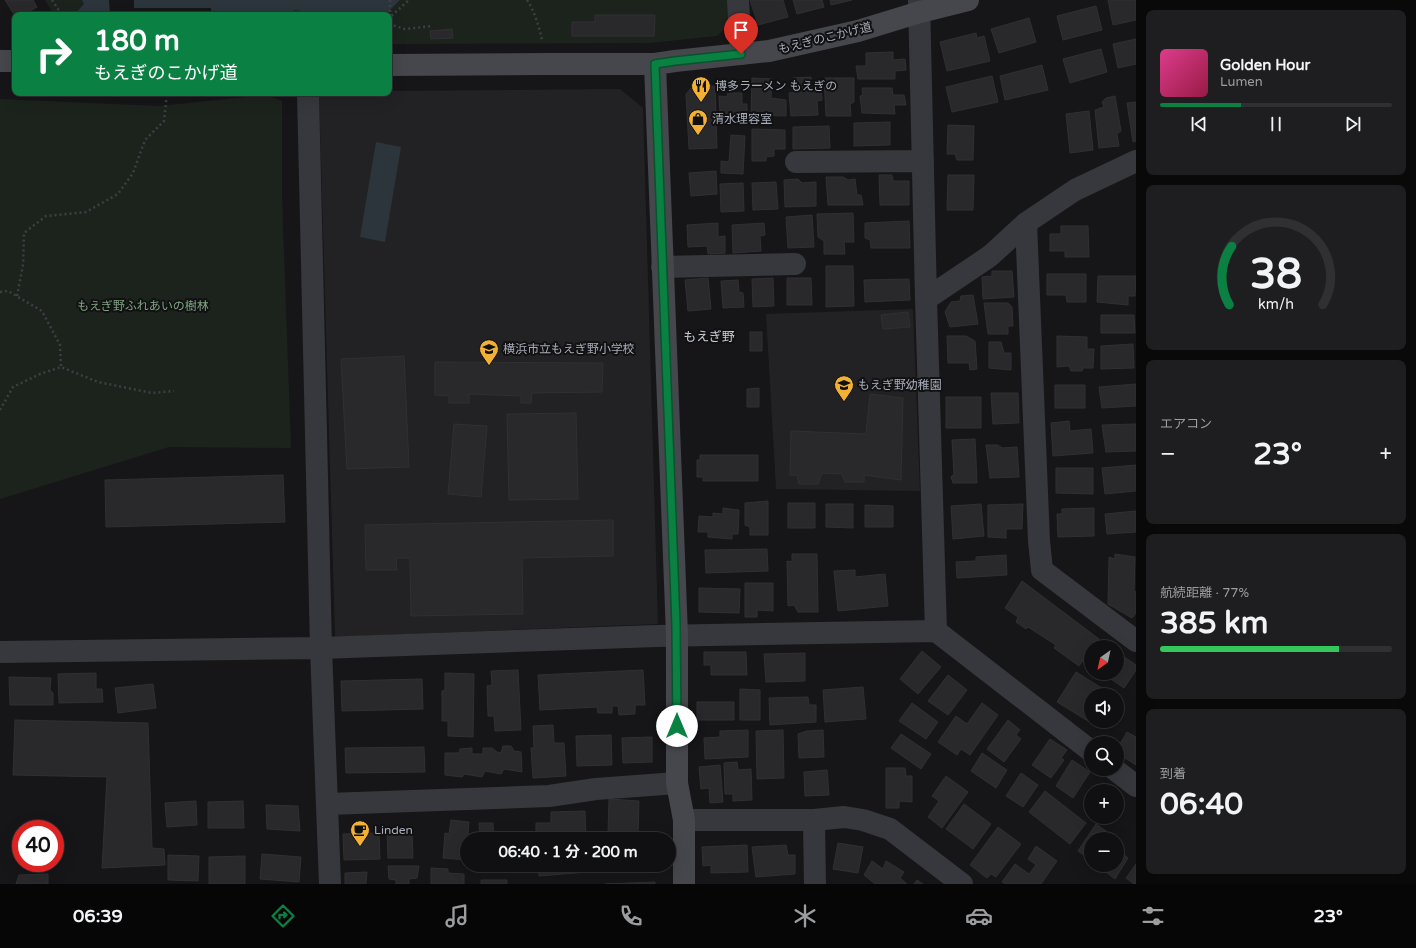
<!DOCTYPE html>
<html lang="ja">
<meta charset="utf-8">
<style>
body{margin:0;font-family:"Varela Round","Noto Sans JP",sans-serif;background:#1e1e20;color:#f1f3f6;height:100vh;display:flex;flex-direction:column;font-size:15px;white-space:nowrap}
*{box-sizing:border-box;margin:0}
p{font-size:13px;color:#9c9d9f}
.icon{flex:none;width:22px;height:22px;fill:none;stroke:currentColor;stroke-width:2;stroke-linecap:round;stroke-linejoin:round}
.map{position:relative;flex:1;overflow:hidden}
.details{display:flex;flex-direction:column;gap:10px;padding:10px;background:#09090a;width:280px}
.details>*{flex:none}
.hud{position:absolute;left:12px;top:12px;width:380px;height:84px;border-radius:8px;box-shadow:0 4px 16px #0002,0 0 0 1px #303032;background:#0b8043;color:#fff;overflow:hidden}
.needle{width:26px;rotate:213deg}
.controls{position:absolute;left:1084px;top:640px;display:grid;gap:8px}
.controls a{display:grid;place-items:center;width:40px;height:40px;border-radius:50%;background:#101012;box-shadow:0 4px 16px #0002,0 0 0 1px #303032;font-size:20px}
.speed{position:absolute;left:12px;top:820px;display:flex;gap:8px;font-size:20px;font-weight:700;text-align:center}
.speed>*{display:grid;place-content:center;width:52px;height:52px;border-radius:50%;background:#101012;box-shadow:0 4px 16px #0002,0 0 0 1px #303032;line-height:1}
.speed .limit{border:6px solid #d22;background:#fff;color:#111}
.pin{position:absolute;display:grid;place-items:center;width:34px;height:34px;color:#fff;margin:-41px -17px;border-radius:50% 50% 50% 0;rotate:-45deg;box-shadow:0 0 4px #0007}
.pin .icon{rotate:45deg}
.me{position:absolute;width:44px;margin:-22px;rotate:0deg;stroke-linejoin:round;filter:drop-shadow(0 0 3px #0008)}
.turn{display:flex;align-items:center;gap:14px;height:84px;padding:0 16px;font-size:18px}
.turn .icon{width:52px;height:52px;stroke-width:2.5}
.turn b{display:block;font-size:28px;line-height:34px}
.big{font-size:30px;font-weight:700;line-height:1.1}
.details .widget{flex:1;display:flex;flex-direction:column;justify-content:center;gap:6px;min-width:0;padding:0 14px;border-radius:8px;background:#1e1e20}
.details .dial{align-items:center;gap:0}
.dial svg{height:104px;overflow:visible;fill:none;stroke:#303032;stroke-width:7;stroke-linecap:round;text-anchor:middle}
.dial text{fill:#f1f3f6;stroke:none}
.song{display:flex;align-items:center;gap:12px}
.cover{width:48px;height:48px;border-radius:6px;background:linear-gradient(135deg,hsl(330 70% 55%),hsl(340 70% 35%))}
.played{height:4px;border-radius:2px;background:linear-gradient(90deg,#0b8043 35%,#303032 35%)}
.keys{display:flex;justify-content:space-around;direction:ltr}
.heat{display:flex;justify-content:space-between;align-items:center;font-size:22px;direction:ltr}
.charge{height:6px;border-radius:3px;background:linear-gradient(90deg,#34c759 77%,#303032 0)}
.trip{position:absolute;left:460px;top:832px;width:216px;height:40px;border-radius:20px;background:#101012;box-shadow:0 4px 16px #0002,0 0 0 1px #303032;font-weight:700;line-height:40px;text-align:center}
.tab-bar{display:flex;height:64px;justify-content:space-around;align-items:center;background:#060607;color:#9c9d9f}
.tab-bar .icon{width:28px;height:28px}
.tab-bar .active{color:#0b8043}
.tab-bar b{font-size:18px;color:#f1f3f6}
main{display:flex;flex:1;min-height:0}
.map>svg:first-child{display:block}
.built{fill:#222225}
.green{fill:#1c231d}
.water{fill:#2c353c}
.pier{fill:#161618}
.building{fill:#29292c;stroke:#303034}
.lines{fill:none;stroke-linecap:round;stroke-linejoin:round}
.path{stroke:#3d3f44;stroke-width:2.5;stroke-dasharray:2 3;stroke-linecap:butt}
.street{stroke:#37383d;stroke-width:22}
.secondary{stroke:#45474d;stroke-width:22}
.route-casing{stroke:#07532c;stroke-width:10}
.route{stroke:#0b8043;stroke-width:7}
.labels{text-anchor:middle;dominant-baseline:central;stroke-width:4;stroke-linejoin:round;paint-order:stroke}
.street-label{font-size:12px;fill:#a8adb8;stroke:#111113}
.poi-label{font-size:12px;fill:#a8adb8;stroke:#111113;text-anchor:start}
.park-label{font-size:12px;fill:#7fa381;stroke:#111113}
.neighbourhood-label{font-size:13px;fill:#c9ccd4;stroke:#111113}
</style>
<main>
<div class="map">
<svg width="1136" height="884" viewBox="0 0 1136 884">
<rect width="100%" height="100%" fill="#161618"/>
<path class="built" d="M620 89 643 108 658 624 335 637 319 93H389V91Z
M913 309 920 491 776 489 766 314Z"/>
<path class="green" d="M45 0H729L731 23 717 36 650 43 389 44V15H54Z
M267 95 282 101V197L291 448 169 447 0 499V99L159 106Z"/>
<path class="water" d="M82 0H400L387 13 368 15H325L295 10 286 15H74L84 4Z
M376 142 401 147 385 242 360 237Z"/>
<path class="pier" d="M109 0H134V8H211V15H110Z"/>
<path class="building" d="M5 0H33L37 7 23 15H15V16Z
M750 0H783L788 17 758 25Z
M793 0H822L824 7 797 14Z
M830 0H852L831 5Z
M1108 0H1136V20L1113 25Z
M1096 6 1102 30 1063 40 1057 16Z
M595 15H655L654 36H572V22H595Z
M1029 18 1036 42 999 53 991 29Z
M452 29 453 38 431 39 430 31Z
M976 33 977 38 984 36 990 61 947 71 940 42Z
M1136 39V64L1118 68 1113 44Z
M1101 49 1107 72 1070 83 1063 59Z
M893 52V60L905 59 906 70 895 71V79H858L856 66H866V53Z
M1042 65 1048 90 1005 100 1000 76Z
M992 76 998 102 952 112 946 87Z
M811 77V88L821 87 822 100 817 101 818 115 791 116 789 93 795 92 793 78Z
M752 78 772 79 771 98 786 100V116L751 115Z
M824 78H854V102L850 104 851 116H826Z
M693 86H715L717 148 689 149 686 94Z
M862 88H892L893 95H904L906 105H894L895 114 862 113 860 96 863 95Z
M728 93H742V104H747V115L720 114 719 96 727 97Z
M1115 96 1121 131 1117 134 1119 146 1099 148 1095 110 1104 107 1102 102 1106 98Z
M1136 102V141L1133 142 1127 103Z
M1089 111 1093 150 1070 153 1066 114Z
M890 122V145L854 146V123Z
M948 125 974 126 973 160H957L955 154H947Z
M829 126 830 148 793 149V127Z
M752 129 785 130V149H774V156L766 157V161H752Z
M731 135 745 136 743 174 721 173V161L729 162Z
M716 171 717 194 691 196 689 173Z
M879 175H892L893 181H909V205H880Z
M948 175H974L973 210H947Z
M826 177H843L848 180 855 179 857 195H861L863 205H828Z
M798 179 802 183 816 182V206L785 207 784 180Z
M776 182 778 209 753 210 752 183Z
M743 183 744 211 721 212 720 184Z
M853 213 854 242H844L845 254H824V241L818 237 817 214Z
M812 215 814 247 788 248 786 217Z
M909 221 910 248H871L870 240 865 238V223Z
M718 223V237L725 236V253L708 254 707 246 688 247 687 225Z
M764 223 765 235 760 236 761 251 733 253 732 225Z
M1061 226H1088L1089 257H1065V251H1050V234H1061Z
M826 266H853L854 306 826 307Z
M992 271H1012L1014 297 983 299 982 277 992 276Z
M1047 274H1086V302H1067L1066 295H1047Z
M1098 276H1136L1135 296H1128V305L1097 302Z
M708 278 711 309 688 311 685 280Z
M773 278 774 306 753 307 752 279Z
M787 278H811L812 305H787Z
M909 279 910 300 865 302 864 280Z
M738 280 739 292 743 293 744 307 723 308 721 281Z
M973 295 978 324 950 327 945 312 951 302 960 301 961 296Z
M984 303H1008L1012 307 1013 326H1008V334H988Z
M908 312 910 327 883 329 881 315Z
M1101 315H1134L1135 333H1101Z
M750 332H762V351H750Z
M947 336H966L975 341 977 369 970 370 969 363H948Z
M1057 336 1087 337V349H1094L1093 368H1083L1082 371H1071L1069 366 1057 367Z
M989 342H1001L1004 353H1011V370L989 368Z
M1133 344 1134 368 1101 369V346Z
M404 356 409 467 347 469 341 359Z
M435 362 603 363 602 392 532 393 531 403H521V396L469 394V403H449V396L435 395Z
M1136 384V406L1102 408 1099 387Z
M1055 385H1085V408H1055Z
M759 388V407H747V389Z
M991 393H1018L1019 423 993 424Z
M870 394 903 398 901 480 864 475V482H845L842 474 822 473 818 484H799L797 475H790L791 431 866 434Z
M946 397H981V428H946Z
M576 413 578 499 509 500 507 414Z
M1069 421 1070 431 1091 429 1093 453 1053 456 1051 423Z
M454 424 487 426 481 497 448 494Z
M1136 424V451L1106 452 1102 425Z
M975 439 977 483H953L951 477 954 474 952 440Z
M986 445H998L1002 448 1017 447 1019 477 990 478Z
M700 455H758V481H703V477H697V460H700Z
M1136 465V491L1105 494 1102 468Z
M1056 468H1093V494L1056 493Z
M283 475 285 522 106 527 105 480Z
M768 501V535H750V527L745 525V503Z
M788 503H815V528H788Z
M826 504H853V528L826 527Z
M981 504 984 536 953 539 951 506Z
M1023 504 1022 529H1006V538L988 537V505Z
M865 505 893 506V527H865Z
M723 508 739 510 738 534H732V539L708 537V532H698L699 516 713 517V513L723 514Z
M1094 508V536L1058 537 1057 514H1062V509Z
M1136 511V532L1107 534 1105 514Z
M613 520V556L522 558 523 614 411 616 410 558H396L397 570H366L365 525Z
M767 549 768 571 706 573 705 550Z
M792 554H817L818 612H798L794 605 788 606 787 561 792 562Z
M1115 554 1135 557 1134 591 1136 592V613L1132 618 1108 604 1109 557 1115 559Z
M1006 555 1007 575 957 578 956 562 976 561V557Z
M855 570V577L885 574 888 606 838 611 834 571Z
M1022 581 1099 639 1093 647H1091V650L1079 666 1054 648 1056 645 1028 627 1026 629 1016 622 1018 617 1005 608Z
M745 583H773V611L757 610V617H745Z
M699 588 740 589 739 613 699 612Z
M922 651 941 667 918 694 900 679Z
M704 652H746L747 675H711V665H704Z
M1117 652 1136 665V670L1124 688 1102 673H1117Z
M805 653V681L766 682 764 654Z
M518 670 521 730 495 731 494 716H488L487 686 492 685 491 671Z
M643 670 645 705H635V714L619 715 618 706H612V713H598L597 707 540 710 538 675Z
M1076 672 1113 695H1091V716L1088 721 1057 702Z
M96 673V689H102L103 702 59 703 58 674Z
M445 673 474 674 473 737 448 736V721H442V691L445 690Z
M948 675 967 690 948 715 928 701Z
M9 677 51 678 50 690 53 693V705H10Z
M422 679 423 709 342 711 341 681Z
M153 684 156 708 118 713 115 688Z
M863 687 866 719 825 722 823 690Z
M740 689 760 690V720H740Z
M808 697 809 705H816V722L770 725 769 698Z
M1117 697 1121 700 1117 706Z
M697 702H734V720H697Z
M912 703 938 722 926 739 899 721Z
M982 703 998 715 970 755 961 749 957 755 938 742 956 716 967 724Z
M15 720 148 723 152 848 164 849 165 865 102 868 107 777 13 775Z
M1008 720 1020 730 1016 735 1021 739 1004 762 987 749Z
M553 725 554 743H564L566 776 533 778 531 748H534L533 726Z
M748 730V757L705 759 704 738 720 737V731Z
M783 730 784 778 757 779 756 731Z
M823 730 824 757 799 758 798 734 807 731Z
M1127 732 1136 737V765L1117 753V749Z
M901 734 931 754 921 769 891 748Z
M611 735 612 765 577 766 576 736Z
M652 737V762L623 763 622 738Z
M1050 739 1067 750 1061 758 1064 760 1051 778 1032 765Z
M503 746H511L514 751 521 752 522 772 504 769 501 774 485 771 482 777 464 774 462 777 445 775V753H459L460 749 472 748V754H483V748H492L497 752 501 753Z
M424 747 425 772 346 773 345 748Z
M982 753 1007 770 996 788 971 771Z
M1072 760 1090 772 1073 798 1056 786Z
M737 762 738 770 751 769 752 800 733 801V794H725L724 763Z
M720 765 723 802 710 803 709 788 701 789 699 767Z
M886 768H905L906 776H912V802L899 801V808H886Z
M827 770 829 795 805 796 804 772Z
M1021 773 1038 785 1023 807 1006 796Z
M946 776 968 792 942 828 928 817 939 801 932 796Z
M1045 791 1086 823 1070 844 1029 812Z
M609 799 639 801 638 834 608 833Z
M196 801 197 825 167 827 165 803Z
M243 801 244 828H208V802Z
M964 804 991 824 973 849 946 829Z
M266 805 298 806 300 831 267 829Z
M585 811 586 839H536V823H551V812Z
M451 820 469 822 466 860 443 858 445 833 449 834Z
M479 823H493L494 839H480Z
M1096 824 1106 831 1102 838 1104 839H1091V860L1078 851Z
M998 827 1021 844 996 877 991 874 987 878 970 865Z
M412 830 413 858H388L387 831Z
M379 833 380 859 344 860 343 834Z
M838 843 863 847 858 873 833 869Z
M747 845 748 872 711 873V865L703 866 702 847Z
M786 845 788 855H795V874L756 877 752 847Z
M1036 846 1057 861 1041 884H1006L1002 882 1015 864 1029 874 1036 865 1028 859Z
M1117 849 1128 858 1115 879 1097 865H1117Z
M262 854 301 857 299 882 260 879Z
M168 855 199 856 198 881 168 880Z
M245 856V884H209V857Z
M872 861 883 869 886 861 904 872 900 878 907 884H875L864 875Z
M1136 864V884H1134L1126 878Z
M539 865H587L588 872 539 876Z
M607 865H655V870L608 871Z
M388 866H419L417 878 409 879V884H396V880L389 879Z
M431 868 448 869V873L464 874V884H431Z
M367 872 366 884H345V873Z
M48 874V884H16L19 875Z
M481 880H507V884H481Z
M917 880 923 884H914Z
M655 882V884H605Z"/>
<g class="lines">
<path class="path" d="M52 0 62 15
M390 0V17
M527 0C535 12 539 27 542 40
M111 14H209
M389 24 405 29 433 26
M391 25 390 17 409 0
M0 292 8 291 42 311 60 345 61 367
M17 296 23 265 24 233 46 216 86 212 118 194 133 173 145 140 164 121 167 93
M0 410 13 387 40 374 61 367 98 382 152 393 174 391"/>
<path class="street" d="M738 0 741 54
M919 0 926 299 936 631
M308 93 321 648 330 884
M796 162 923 161
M1026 223 1039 541 1042 570 1136 641
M662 267 795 264
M926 299 990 256 1026 223 1075 190 1136 161
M0 652 321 648 657 636 936 631 1091 751
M1114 769 1136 786
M328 804 549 796 596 789 677 783
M684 820H814L844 817 863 820 890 829 962 884
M814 820 815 884"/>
<path class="secondary" d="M0 61H15
M655 64 677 635V783L684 820V884
M389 65 548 64H655L675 61 769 51 858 31 920 12 968 0"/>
</g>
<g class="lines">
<defs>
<path id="route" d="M677 726 676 625 655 64 675 61 741 54"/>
</defs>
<use href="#route" class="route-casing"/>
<use href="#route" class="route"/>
</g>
<defs>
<symbol id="restaurant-pin" viewBox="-11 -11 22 30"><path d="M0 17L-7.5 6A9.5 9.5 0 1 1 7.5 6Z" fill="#f2b134" stroke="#111113"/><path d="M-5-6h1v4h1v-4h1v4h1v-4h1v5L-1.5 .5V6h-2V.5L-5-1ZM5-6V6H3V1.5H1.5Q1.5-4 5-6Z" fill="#111"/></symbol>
<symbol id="shop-pin" viewBox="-11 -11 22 30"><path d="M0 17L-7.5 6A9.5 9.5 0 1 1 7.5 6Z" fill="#f2b134" stroke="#111113"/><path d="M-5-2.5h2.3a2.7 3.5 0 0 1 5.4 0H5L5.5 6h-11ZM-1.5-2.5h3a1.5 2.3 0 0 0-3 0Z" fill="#111"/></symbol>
<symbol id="school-pin" viewBox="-11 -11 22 30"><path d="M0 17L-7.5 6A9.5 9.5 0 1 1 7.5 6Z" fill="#f2b134" stroke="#111113"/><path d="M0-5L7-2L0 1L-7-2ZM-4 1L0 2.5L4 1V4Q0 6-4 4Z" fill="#111"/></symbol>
<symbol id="cafe-pin" viewBox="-11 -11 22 30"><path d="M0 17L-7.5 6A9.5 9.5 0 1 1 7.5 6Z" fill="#f2b134" stroke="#111113"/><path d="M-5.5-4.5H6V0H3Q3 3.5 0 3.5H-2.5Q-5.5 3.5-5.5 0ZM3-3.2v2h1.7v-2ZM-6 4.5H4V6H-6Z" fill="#111"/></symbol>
</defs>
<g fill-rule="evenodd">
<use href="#restaurant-pin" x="690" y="75" width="22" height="30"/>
<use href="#shop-pin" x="687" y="108" width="22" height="30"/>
<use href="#school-pin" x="478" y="338" width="22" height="30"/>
<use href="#school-pin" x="833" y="374" width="22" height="30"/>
<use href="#cafe-pin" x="349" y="819" width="22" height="30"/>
</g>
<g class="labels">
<g class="street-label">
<text transform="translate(825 38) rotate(-14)">もえぎのこかげ道</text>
</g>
<g class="poi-label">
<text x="715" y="86">博多ラーメン もえぎの</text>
<text x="712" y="119">清水理容室</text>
<text x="503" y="349">横浜市立もえぎ野小学校</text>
<text x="858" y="385">もえぎ野幼稚園</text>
<text x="374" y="830">Linden</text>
</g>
<g class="park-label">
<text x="143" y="306">もえぎ野ふれあいの樹林</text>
</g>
<g class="neighbourhood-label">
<text x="709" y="337">もえぎ野</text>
</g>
</g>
</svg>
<div class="controls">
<a><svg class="needle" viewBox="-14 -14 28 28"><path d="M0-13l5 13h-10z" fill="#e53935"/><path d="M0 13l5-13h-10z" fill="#9c9d9f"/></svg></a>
<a><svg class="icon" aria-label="sound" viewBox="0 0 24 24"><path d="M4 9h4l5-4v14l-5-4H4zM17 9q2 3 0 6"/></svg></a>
<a><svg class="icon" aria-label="search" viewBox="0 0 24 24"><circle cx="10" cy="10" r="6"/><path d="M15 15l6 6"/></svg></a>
<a>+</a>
<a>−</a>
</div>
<div class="speed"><div class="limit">40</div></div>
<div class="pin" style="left:741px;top:54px;background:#d93025"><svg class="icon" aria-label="arrive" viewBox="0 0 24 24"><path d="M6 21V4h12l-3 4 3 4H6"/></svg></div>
<svg class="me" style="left:677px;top:726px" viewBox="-20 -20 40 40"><circle r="19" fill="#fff"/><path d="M0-13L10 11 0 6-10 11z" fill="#0b8043"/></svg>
<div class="trip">06:40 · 1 分 · 200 m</div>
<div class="hud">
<div class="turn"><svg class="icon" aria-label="right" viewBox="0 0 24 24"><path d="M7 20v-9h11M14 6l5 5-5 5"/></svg><div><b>180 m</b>もえぎのこかげ道</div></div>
</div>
</div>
<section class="details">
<div class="widget">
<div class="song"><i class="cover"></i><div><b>Golden Hour</b><p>Lumen</p></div></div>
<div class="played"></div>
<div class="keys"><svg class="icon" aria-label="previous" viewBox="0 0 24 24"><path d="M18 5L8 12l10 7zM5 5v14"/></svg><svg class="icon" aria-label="pause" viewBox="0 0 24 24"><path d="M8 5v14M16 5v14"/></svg><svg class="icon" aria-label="next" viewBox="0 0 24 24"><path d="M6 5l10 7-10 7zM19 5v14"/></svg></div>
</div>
<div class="widget dial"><svg viewBox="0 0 100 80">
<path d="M14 69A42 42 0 1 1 86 69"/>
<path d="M14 69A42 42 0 0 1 16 24" stroke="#0b8043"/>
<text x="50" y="56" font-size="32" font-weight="700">38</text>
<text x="50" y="72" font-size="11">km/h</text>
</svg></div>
<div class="widget"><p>エアコン</p>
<div class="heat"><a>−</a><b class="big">23°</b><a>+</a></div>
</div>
<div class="widget"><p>航続距離 · 77%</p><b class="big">385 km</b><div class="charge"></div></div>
<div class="widget"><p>到着</p><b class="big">06:40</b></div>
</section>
</main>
<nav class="tab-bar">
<b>06:39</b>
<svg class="icon active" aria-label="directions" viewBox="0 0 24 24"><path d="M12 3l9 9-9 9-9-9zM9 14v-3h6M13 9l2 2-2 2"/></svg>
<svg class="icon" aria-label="music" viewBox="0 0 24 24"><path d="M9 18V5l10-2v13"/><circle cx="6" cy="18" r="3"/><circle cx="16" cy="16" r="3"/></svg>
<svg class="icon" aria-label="phone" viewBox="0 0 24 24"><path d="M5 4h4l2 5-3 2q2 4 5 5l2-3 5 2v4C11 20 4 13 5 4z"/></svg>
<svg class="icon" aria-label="climate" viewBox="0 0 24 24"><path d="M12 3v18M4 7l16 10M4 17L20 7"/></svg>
<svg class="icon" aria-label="car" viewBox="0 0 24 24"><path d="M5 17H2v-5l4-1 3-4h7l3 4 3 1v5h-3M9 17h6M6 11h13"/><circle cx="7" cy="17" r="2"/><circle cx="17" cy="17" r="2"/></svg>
<svg class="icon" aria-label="filters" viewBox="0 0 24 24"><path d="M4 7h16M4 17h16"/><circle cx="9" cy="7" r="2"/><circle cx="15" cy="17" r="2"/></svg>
<b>23°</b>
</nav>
